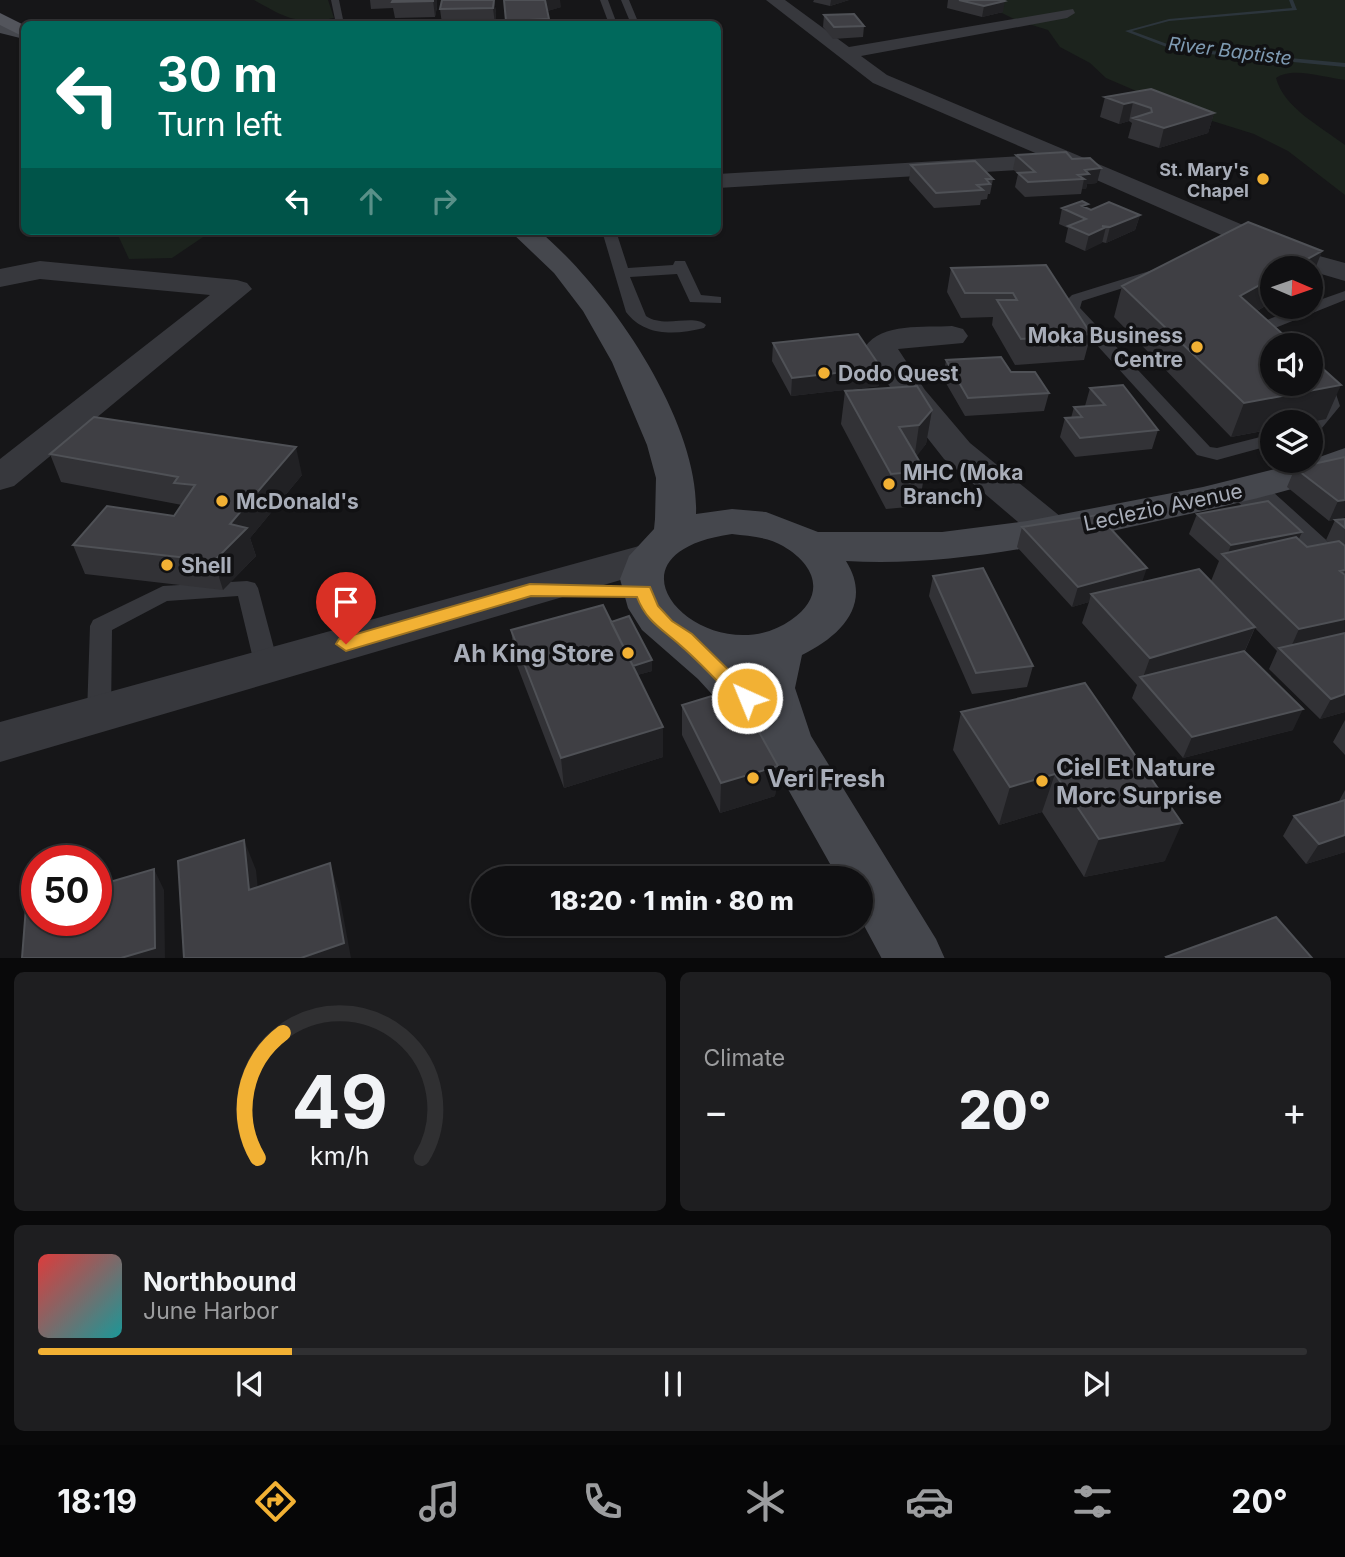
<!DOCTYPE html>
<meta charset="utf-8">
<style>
body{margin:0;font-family:Inter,sans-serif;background:#1e1e20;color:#f1f3f6;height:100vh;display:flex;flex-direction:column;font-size:26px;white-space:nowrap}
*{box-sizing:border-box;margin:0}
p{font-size:23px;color:#9c9d9f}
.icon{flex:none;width:38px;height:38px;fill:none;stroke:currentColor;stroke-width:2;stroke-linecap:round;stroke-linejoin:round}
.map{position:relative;height:958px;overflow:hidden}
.details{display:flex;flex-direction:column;gap:14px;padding:14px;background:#09090a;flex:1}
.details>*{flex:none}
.guide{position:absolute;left:21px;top:21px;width:700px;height:214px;border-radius:10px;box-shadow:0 2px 5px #0004,0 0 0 2px #303032;background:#00695c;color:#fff;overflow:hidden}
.needle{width:46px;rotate:92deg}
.fabs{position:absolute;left:1260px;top:256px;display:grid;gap:14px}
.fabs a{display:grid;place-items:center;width:63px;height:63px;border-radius:50%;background:#101012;box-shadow:0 2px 5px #0004,0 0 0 2px #303032;font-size:35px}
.speed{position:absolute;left:21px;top:845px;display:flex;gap:14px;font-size:35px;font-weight:700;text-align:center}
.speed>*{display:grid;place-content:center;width:91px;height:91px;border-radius:50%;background:#101012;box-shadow:0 2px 5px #0004,0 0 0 2px #303032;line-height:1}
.speed .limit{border:10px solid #d22;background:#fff;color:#111}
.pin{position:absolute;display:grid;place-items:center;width:60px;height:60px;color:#fff;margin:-72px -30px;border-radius:50% 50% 50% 0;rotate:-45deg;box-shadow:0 0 7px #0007}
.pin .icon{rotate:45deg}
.me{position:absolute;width:77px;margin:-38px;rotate:316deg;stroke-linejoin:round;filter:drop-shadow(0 0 5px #0008)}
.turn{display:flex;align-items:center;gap:24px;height:147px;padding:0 21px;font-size:32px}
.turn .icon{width:91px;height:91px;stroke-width:2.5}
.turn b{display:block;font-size:49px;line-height:60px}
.lanes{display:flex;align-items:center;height:66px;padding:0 21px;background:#0003;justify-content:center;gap:35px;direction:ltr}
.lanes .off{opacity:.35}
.big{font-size:52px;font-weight:800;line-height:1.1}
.details .tile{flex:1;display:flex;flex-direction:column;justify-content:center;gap:10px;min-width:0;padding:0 24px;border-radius:10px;background:#1e1e20}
.details .dial{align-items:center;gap:0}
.dial svg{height:182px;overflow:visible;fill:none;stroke:#303032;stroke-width:7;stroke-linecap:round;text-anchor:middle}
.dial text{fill:#f1f3f6;stroke:none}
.song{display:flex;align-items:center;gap:21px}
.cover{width:84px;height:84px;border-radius:10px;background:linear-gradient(135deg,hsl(0 70% 55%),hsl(180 70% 35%))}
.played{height:7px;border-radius:4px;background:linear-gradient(90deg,#f2b134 20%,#303032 20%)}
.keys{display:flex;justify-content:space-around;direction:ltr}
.heat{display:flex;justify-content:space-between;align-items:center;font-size:38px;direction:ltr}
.details .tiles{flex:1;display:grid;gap:14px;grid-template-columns:1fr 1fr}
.tile:last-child{grid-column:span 2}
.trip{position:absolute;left:471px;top:866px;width:402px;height:70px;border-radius:35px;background:#101012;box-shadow:0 2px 5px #0004,0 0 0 2px #303032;font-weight:800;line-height:70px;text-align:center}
.tabs{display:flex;height:112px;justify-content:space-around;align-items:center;background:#060607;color:#9c9d9f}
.tabs .icon{width:49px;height:49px}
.tabs .on{color:#f2b134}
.tabs b{font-size:32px;color:#f1f3f6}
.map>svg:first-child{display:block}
.green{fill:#1c231d}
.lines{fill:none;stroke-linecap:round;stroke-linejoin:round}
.stream{fill:#2c353c;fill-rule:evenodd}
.service{fill:#37383d;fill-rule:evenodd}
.minor{fill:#37383d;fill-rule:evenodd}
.secondary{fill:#45474d;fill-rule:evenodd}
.primary{fill:#53555c;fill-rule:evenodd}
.wall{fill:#323236}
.shaded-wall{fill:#212124}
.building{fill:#3f3f44;stroke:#4f5156;stroke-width:2}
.route{fill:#f2b134;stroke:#9d7322;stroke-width:2}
.poi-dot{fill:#f2b134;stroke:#111113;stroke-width:2.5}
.labels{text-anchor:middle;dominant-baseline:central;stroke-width:7;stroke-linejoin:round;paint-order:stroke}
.far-poi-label{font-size:18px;font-weight:bold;fill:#a8adb8;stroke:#111113;text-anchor:end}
.far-water-label{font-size:19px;font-style:italic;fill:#7f9bb3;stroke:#111113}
.poi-label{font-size:21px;font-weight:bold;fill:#a8adb8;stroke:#111113;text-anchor:start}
.street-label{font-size:21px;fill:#a8adb8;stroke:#111113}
.near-poi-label{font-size:24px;font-weight:bold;fill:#a8adb8;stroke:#111113;text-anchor:start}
</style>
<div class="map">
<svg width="1345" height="959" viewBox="0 0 1345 959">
<rect width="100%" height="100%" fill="#161618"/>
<path class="green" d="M254 0H328L334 18C297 25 286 18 254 0Z
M976 0H1345V80C1326 78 1292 66 1276 78 1284 108 1320 126 1345 145V195L1288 151 1254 134 1190 114 1106 78 1090 63 1060 47 1048 30 1016 20Z
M116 231H212L172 258 129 259Z"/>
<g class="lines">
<path class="stream" d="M1289 0H1293L1297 10 1169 21 1132 31 1178 48 1345 63V67L1177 51 1125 31 1169 19 1292 8Z"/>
<path class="service" d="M331 0H339L344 24H336Z
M600 0H608L617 24H609Z
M621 0H629L639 24H631Z
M602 231H616L628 268 673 265 675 261H685L701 295 721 297V303L690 302 677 274 630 277 646 316C665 329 693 313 706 325L704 328C676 335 645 337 626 312Z
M1156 269 1161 270V276L1082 301 1080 308 1210 447 1217 448 1272 434V445L1217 460 1197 455 1064 309V303L1072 295Z
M1345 291V300L1270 330 1269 333 1280 345H1272V350L1266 348 1253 334 1257 324 1302 306H1311V303Z
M1311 370 1332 382 1340 406 1317 434 1311 435 1308 422 1322 405 1318 388 1311 383Z
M247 581 255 583 258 588 279 667 275 673 267 676 259 673 255 667 238 596 167 601 112 630 111 714 108 721 99 724 90 721 87 714 90 626 93 620 163 586Z"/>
<path class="minor" d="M766 0H785L849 47 1073 9 1075 13 1067 18 861 56 887 75 1312 254 1345 263V281L1311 271V268L1292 266 1067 167 718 188V174L1040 155 873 83Z
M40 261 237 280 247 283 252 289 14 486 0 490V459L210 295 40 279 0 287V269Z
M952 326 963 329 968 336 963 343 898 349 925 390 970 443 1066 521 1072 530 1066 539 1052 543 1038 539 944 459 900 403 865 347C882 322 924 328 952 326Z
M1247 477 1261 481 1345 557V596L1330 591 1233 497 1228 489 1233 481Z
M650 543 665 547 671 557 665 567 0 762V722Z"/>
<path class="secondary" d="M0 22 24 29V39L0 33Z
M510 231H539C608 288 700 421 696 514L732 509 766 512 818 532H942L1027 521 1203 487 1311 460 1345 448V472C1283 494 1218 508 1153 522 1053 544 950 567 846 561 873 604 841 636 802 655L795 688 811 736 936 939 945 959H882L861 920V878H838L771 759 698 679 642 630 628 608 620 579 629 556 654 529 655 519 656 478 647 445 612 362 583 311 554 273ZM732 534C749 536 768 537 783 546 817 566 826 596 791 620 710 677 585 555 732 534Z"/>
<path class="primary" d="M0 13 24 25V37L0 25Z"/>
</g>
<path class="wall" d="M370 0H437V7L435 17 395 18 393 8 371 9Z
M442 0H494L496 13 495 24H442L440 9Z
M504 0 561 7 547 11 549 24H506Z
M814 0H849L830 6 813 2Z
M948 0H1003V12L982 17 947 8Z
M824 15 864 26 863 37 833 39 823 27Z
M1105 97 1214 113 1208 133 1159 148 1128 138 1132 123 1129 121 1119 124 1100 117Z
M1016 155 1072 159 1097 183 1087 184 1086 189H1082L1081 194 1025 197 1015 187 1018 174 1013 169Z
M911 165 993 179 990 194H988L987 199 981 200 980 205 934 208 909 180Z
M1062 208H1087L1091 210 1140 215 1135 230 1106 243 1102 242 1085 251 1065 242 1068 228 1059 224Z
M1322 251 1311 279V268H1272V302L1257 311 1326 419 1231 437 1114 317 1122 286Z
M1046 265 1091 334 1084 360 1015 365 992 325 993 317 961 318 947 292 951 268Z
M773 343 879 386 791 396 772 361Z
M946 360 1011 372 1049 393 1044 411 965 416 943 378Z
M1090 388 1158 430 1152 449 1075 457 1060 437 1065 418H1071L1074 407 1085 406Z
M845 391 932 410 926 444 916 456 925 471 919 506 886 509 841 424Z
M50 454 302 475 250 538 256 556 223 590 85 574 73 545 174 516 182 505 61 482Z
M1345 457V517L1329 521 1287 487 1295 468Z
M1197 514 1302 532 1298 539 1307 547 1329 543 1326 540 1335 520 1345 519V712L1320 719 1269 669 1277 651 1255 628 1245 651 1293 730 1183 758 1132 698 1137 685 1082 623 1089 602 1072 607 1017 547 1022 527 1143 582 1211 581 1219 561 1189 534Z
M933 576 1033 666 1027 687 972 694 929 596Z
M611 622 652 671 637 675 663 757 564 788 515 660 511 630Z
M1085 683 1165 861 1084 877 1042 812 999 825 953 750 961 712Z
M682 705 778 766 775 796 720 813 682 735Z
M1345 720V755L1333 742Z
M1345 790V852L1306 864 1283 836 1294 816 1339 802V801Z"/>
<path class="shaded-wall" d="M433 0H437V7L435 17Z
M494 0 496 13 495 24 493 8Z
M545 0H560L561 7 545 12Z
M831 0H849L830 6Z
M1005 1 1003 12 982 17 984 6Z
M1133 102 1129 121 1119 124 1124 104Z
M1214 113 1208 133 1159 148 1164 128Z
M1101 168 1097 183 1087 184 1086 189H1082L1084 179 1078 175 1085 170Z
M1140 215 1135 230 1106 243 1110 227Z
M1106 227 1102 243 1085 251 1089 235Z
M1322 251 1311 279V268H1291Z
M1272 278V302L1229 327 1240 296Z
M881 368 879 386 791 396 792 378Z
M1341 385 1326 419 1310 422H1272V429L1231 437 1244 403Z
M932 410 926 444 914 460 919 425Z
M296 447 302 475 250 538 256 556 223 590 214 561 230 524Z
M1345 500V517L1329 521 1338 501Z
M1302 532 1293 552 1226 558 1231 545Z
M1147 568 1140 588 1091 594 1089 602 1072 607 1078 587Z
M1345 607V645L1287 656 1299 629Z
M1255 627 1242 657 1142 680 1150 658Z
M652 660V671L627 678V667Z
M1345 694V712L1320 719 1331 699Z
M1303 709 1293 730 1183 758 1192 737Z
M663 727V757L564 788 561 758Z
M778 766 775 796 720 813 721 783Z
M1055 774 1042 812 999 825 1010 787Z
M1182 823 1165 861 1084 877 1099 839Z
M1345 835V852L1306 864 1319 844Z
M244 840 256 870 261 919 249 890Z
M330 863 339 893 351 958H301Z
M154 869 164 890 165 958H121Z"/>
<path class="building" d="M393 0H433V1L392 2Z
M442 0H494L493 8 440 9Z
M504 0H545L549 19 506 21Z
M959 0H1003L1005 1 984 6Z
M854 14 864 26 834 27 824 15Z
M280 21 310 24H273Z
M1151 89 1214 113 1164 128 1133 118 1152 112 1151 108 1133 102 1124 104 1105 97Z
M1066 152 1072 159 1090 158 1101 168 1085 170 1089 174 1078 175 1084 179 1028 182 1018 173 1035 172 1016 155Z
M975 161 993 179H986L990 184 977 185 983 190 936 193 911 165Z
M1082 201 1088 204 1082 206 1091 210 1109 202 1140 215 1110 227 1102 226 1106 227 1089 235 1068 226 1086 219 1062 208Z
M1248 222 1322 251 1291 268H1272V278L1240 296 1295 345H1272V383H1311V358L1341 385 1244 403 1122 286Z
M1046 265 1091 334 1021 339 997 300H1017L1013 293H965L951 268Z
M858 334 881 368 792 378 773 343Z
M1001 357 1011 372H1035L1049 393 968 398 946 360Z
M1123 385 1158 430 1080 438 1065 418 1082 417 1074 407 1105 405 1090 388Z
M917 386 932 410 919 425 899 427 925 471 891 474 845 391Z
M94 417 296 447 230 524 247 528 214 561 73 545 107 506 174 516 195 485 174 483 178 477 50 454Z
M1345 457V500L1338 501 1295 468Z
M1268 501 1302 532 1231 545 1197 514Z
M1098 515 1147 568 1078 587 1022 527Z
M1345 519V528L1335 520Z
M1296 537 1307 547 1339 541 1345 546V570L1340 571 1345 575V619L1299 629 1222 554Z
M983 568 1033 666 976 673 933 576Z
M1199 569 1255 627 1150 658 1091 594Z
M603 605 663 727 561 758 511 630Z
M629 616 652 660 633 666 611 622Z
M1345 633V694L1331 699 1279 648Z
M1244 651 1303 709 1192 737 1140 677Z
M1085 683 1182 823 1099 839 1055 774 1010 787 961 712Z
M735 689 778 766 721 783 682 705Z
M1345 800V835L1319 844 1294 816Z
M244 840 249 890 330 863 344 943 301 958H184L178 861Z
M154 869 155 948 121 958H22L26 907 37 904V920H96V886Z
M1276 917 1312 958H1167L1166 957Z"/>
<path class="route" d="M530 584 650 587 658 606 672 621 692 634 757 698 754 704H739C720 684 701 663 680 645 662 629 646 621 637 597L531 596 346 651 336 644 339 639Z"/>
<g class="poi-dot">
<circle cx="1263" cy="179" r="7"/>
<circle cx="1197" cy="347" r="7"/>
<circle cx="824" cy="373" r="7"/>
<circle cx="889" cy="484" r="7"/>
<circle cx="222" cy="501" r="7"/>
<circle cx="167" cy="565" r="7"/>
<circle cx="628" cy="653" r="7"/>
<circle cx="753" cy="778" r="7"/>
<circle cx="1042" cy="781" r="7"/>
</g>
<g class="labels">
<g class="far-poi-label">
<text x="1249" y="169">St. Mary's<tspan x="1249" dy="21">Chapel</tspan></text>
</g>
<g class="far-water-label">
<text transform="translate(1230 51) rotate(7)">River Baptiste</text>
</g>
<g class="poi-label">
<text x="1183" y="335" text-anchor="end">Moka Business<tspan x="1183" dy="24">Centre</tspan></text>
<text x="838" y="373">Dodo Quest</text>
<text x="903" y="472">MHC (Moka<tspan x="903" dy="24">Branch)</tspan></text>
<text x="236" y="501">McDonald's</text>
<text x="181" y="565">Shell</text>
</g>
<g class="street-label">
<text transform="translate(1163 507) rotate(-12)">Leclezio Avenue</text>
</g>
<g class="near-poi-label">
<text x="614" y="653" text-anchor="end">Ah King Store</text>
<text x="1056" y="767">Ciel Et Nature<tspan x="1056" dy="28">Morc Surprise</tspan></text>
<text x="767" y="778">Veri Fresh</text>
</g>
</g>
</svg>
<div class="fabs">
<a><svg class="needle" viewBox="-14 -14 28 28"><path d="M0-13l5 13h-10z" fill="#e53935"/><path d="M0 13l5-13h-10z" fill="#9c9d9f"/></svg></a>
<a><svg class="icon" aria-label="sound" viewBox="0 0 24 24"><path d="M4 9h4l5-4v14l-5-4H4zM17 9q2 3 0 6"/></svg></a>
<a><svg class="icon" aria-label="layers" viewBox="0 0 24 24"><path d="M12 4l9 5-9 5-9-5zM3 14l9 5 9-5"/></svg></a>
</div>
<div class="speed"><div class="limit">50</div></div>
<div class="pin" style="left:346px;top:644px;background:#d93025"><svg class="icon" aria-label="arrive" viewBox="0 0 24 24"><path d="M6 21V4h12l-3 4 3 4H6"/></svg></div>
<svg class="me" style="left:747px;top:698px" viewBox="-20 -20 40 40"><circle r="17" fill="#f2b134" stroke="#fff" stroke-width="3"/><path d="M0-11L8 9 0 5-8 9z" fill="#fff"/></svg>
<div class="trip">18:20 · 1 min · 80 m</div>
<div class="guide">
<div class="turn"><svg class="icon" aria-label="left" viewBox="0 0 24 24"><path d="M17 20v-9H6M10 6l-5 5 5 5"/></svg><div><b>30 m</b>Turn left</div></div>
<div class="lanes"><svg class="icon" aria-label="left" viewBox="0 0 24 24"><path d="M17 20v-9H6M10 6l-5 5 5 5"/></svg><svg class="icon off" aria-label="ahead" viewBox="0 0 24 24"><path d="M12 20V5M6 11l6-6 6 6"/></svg><svg class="icon off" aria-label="right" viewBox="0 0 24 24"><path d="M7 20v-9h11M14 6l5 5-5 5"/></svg></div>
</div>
</div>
<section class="details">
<div class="tiles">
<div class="tile dial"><svg viewBox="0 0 100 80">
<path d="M14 69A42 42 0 1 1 86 69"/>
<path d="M14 69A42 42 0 0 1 25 14" stroke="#f2b134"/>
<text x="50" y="56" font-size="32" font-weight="700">49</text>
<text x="50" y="72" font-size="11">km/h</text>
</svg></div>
<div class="tile"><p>Climate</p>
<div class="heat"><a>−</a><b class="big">20°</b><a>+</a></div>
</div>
<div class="tile">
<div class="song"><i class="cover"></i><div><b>Northbound</b><p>June Harbor</p></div></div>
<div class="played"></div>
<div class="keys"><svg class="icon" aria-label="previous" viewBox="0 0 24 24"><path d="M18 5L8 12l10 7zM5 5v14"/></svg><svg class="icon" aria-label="pause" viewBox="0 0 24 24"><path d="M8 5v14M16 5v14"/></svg><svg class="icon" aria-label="next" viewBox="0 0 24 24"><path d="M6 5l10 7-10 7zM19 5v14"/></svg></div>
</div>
</div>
</section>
<nav class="tabs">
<b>18:19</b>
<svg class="icon on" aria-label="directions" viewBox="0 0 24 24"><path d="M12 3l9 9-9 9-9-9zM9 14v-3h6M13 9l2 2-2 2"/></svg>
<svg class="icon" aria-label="music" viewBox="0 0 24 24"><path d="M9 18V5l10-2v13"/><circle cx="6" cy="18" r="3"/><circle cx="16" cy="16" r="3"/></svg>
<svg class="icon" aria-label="phone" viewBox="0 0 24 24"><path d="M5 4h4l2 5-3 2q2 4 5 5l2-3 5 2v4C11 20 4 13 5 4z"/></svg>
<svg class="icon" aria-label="climate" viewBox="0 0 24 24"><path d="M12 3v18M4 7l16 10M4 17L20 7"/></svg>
<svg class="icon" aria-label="car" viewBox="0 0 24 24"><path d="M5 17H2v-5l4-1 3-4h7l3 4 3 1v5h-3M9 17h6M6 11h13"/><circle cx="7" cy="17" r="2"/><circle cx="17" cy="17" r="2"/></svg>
<svg class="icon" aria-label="filters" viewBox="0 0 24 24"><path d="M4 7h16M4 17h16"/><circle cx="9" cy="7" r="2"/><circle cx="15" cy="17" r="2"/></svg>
<b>20°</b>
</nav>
